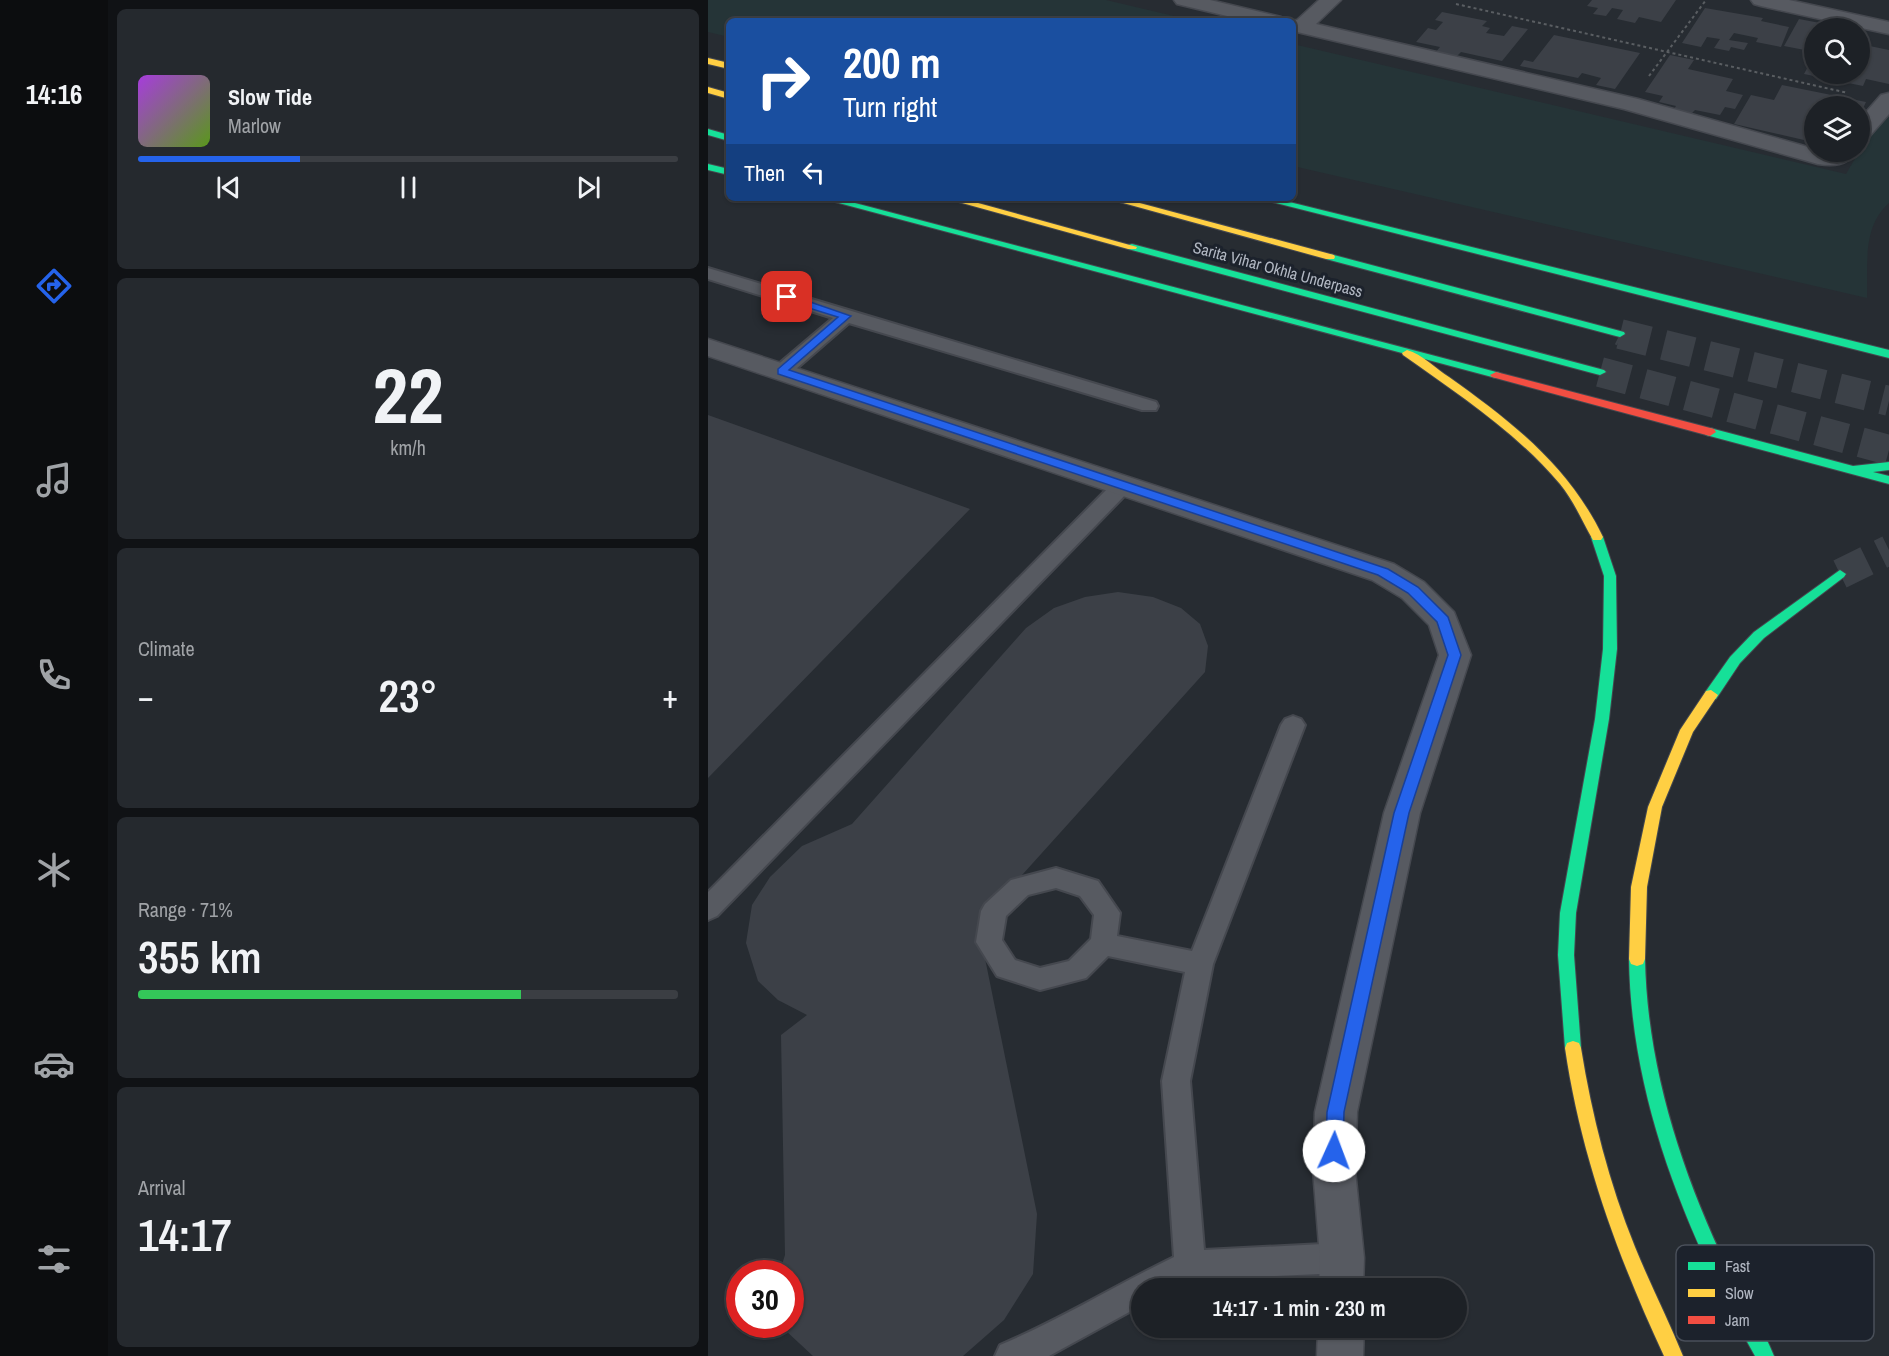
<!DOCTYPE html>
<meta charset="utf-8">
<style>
body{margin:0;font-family:"Archivo Narrow",sans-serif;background:#25292e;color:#f1f3f6;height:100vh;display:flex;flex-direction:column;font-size:22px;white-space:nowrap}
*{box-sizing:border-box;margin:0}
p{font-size:20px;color:#a0a3a7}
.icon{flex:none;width:33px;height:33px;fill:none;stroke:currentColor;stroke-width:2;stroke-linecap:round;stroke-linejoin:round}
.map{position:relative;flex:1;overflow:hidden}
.side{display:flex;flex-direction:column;gap:9px;padding:9px;background:#101215;width:600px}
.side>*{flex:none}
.hud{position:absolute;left:18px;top:18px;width:570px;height:183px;border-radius:9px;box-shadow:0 2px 4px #0004,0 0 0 2px #3b3e43;background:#1a4fa0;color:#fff;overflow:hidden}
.controls{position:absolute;left:1096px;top:18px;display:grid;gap:12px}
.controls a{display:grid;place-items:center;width:66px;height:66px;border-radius:50%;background:#1d2126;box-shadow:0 2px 4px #0004,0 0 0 2px #3b3e43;font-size:30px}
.speed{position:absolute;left:18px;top:1260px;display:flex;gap:12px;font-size:30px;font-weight:700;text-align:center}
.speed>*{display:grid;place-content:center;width:78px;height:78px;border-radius:50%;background:#1d2126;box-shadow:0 2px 4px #0004,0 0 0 2px #3b3e43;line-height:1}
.speed .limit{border:9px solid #d22;background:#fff;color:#111}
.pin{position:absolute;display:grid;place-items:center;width:51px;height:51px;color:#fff;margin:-26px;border-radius:12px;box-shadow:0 3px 9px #0006}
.me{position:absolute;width:66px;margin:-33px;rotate:2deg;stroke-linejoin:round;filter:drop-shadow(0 0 4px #0008)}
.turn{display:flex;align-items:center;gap:21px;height:126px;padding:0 18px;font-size:27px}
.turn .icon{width:78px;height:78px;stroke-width:2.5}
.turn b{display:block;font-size:42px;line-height:51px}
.then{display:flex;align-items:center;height:57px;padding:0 18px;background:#0003;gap:12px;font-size:22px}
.big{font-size:45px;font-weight:600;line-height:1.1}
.side .card{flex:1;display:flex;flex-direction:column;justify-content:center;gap:9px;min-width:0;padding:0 21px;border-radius:9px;background:#25292e}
.side .dial{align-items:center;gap:0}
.dial b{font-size:78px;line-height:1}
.song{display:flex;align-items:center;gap:18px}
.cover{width:72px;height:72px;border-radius:9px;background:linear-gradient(135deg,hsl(280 70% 55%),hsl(90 70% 35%))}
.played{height:6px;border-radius:3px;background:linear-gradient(90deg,#2563eb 30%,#3b3e43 30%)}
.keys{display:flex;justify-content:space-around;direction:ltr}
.heat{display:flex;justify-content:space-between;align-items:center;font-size:33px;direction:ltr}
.charge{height:9px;border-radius:4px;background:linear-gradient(90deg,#34c759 71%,#3b3e43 0)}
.trip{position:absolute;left:423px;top:1278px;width:336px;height:60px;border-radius:30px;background:#1d2126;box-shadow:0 2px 4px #0004,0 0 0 2px #3b3e43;font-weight:600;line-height:60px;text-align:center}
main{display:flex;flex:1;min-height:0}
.menu{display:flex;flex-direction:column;width:108px;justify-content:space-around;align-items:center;background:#0c0d0f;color:#a0a3a7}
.menu .icon{width:42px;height:42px}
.menu .active{color:#2563eb}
.menu b{font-size:27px;color:#f1f3f6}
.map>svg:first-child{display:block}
.green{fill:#253437}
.building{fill:#3c4047}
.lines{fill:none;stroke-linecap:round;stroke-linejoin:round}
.secondary-tunnel-far1{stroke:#3c4148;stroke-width:23;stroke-dasharray:23 11;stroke-linecap:butt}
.secondary-tunnel{stroke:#3c4148;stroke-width:30;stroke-dasharray:30 15;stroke-linecap:butt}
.highway-tunnel{stroke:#3c4148;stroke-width:30;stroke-dasharray:30 15;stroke-linecap:butt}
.lane-casing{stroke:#45484f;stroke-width:4}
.street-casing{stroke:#45484f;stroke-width:3}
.fast-casing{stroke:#45484f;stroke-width:2}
.slow-casing{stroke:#45484f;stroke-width:2}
.jam-casing{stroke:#45484f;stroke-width:2}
.path{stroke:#5a5e62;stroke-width:2;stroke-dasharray:3 3;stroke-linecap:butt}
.lane{fill:#575a61;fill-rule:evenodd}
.street{fill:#575a61;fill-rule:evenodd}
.fast{fill:#16e098;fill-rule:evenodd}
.slow{fill:#ffcf43;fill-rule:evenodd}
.jam{fill:#f24e42;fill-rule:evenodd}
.route{fill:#2563eb;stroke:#184099;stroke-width:1.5}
.labels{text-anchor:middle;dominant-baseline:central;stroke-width:6;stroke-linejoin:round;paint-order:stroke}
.far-street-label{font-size:16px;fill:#b2b8c3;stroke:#1c222c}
.key{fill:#1c222c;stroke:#494f59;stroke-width:1.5}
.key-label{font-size:16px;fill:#b2b8c3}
</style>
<main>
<nav class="menu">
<b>14:16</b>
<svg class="icon active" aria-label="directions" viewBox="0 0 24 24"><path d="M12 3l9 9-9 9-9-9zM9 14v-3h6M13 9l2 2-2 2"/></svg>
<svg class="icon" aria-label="music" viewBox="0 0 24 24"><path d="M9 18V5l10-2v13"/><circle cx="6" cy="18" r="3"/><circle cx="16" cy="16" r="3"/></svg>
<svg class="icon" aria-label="phone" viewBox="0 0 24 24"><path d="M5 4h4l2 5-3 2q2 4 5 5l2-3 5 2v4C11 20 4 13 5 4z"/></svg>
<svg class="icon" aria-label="climate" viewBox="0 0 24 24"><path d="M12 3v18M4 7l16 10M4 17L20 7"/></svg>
<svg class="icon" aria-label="car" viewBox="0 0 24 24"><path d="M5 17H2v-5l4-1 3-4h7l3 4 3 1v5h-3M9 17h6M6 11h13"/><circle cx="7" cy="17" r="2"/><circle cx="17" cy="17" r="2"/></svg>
<svg class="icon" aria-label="filters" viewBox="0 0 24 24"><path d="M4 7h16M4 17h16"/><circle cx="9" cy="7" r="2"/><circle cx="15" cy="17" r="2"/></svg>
</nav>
<section class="side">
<div class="card">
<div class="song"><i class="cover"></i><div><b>Slow Tide</b><p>Marlow</p></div></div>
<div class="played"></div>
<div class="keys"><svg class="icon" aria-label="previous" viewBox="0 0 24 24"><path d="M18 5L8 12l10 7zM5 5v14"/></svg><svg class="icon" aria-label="pause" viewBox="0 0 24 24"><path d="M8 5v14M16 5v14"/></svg><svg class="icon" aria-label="next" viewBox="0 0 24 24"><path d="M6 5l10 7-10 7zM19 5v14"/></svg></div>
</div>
<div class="card dial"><b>22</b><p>km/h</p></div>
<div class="card"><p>Climate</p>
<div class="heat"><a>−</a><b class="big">23°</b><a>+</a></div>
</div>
<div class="card"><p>Range · 71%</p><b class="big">355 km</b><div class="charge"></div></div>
<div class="card"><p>Arrival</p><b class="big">14:17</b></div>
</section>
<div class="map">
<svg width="1181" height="1356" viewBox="0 0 1181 1356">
<rect width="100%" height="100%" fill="#272c32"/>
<path class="green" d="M0 0H398L487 21H21V37L0 32Z
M585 44 1138 174 1177 107 1181 108V203C1154 227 1160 264 1159 298L585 166Z"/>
<path class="building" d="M884 0H968L953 22 931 17 927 23 909 19 915 10 904 8 898 16 885 14 890 8 879 6Z
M997 8 1055 18 1053 21 1081 27 1073 47 1048 42 1050 38 1026 33 1021 40 1040 43 1036 50 1023 47 1021 51 1006 48 1012 39 999 37 993 47 974 43Z
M734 12 779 21 774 26 782 28 778 33 796 36 804 26 820 29 794 61 753 52 748 57 727 53 732 47 708 42 720 28 728 30 735 22 727 20Z
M1091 19 1133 27V28H1107V52L1076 46Z
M846 35 932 53 907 89 888 85 893 78 874 73 870 78 812 66 816 60 825 62Z
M1152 44 1181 50V84L1158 79 1155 86 1096 74 1104 59H1107V74H1152Z
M962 55 986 60 980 69 1025 79 1018 91 1035 95 1027 109 1017 107 1012 115 987 110 983 114 965 110 968 106 951 102 955 96 937 92Z
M1074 85 1158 102 1152 115V106H1107V125H1104L1096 140 1026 124 1043 95 1066 100Z
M0 415 262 509 0 778Z
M410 592 445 597 473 608 492 624 500 646 497 672 270 924 329 1214 325 1274 296 1320 255 1356H105L77 1330 75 1324H82V1274H71L77 1255 73 1035 99 1015 70 1000 50 981 38 943 44 905 62 877 94 846 144 824 318 628 346 608 377 597Z"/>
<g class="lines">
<path class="secondary-tunnel-far1" d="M912 334 914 335"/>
<path class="secondary-tunnel" d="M912 334 1181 401
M892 372 1181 450"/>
<path class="highway-tunnel" d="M1132 574 1181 550"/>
<defs>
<path id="lane" d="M0 268 448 402 450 406 448 410H434L141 323 81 375H67L65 371 67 367 125 318 0 279Z
M415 479 422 480 425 485 422 490 9 916 0 920V892L408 480Z
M585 716 593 719 597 725 505 964 482 1081 496 1250 634 1243 645 1248 649 1258 645 1268 634 1273 484 1280 466 1288H434V1305L341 1356H287L292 1345C352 1320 408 1285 466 1257L454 1081 477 972 400 956 378 978 332 990 289 976 268 942 273 911 277 904 303 880 348 868 390 881 412 913 409 936 484 951 573 725 577 719ZM348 888 372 896 386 915 383 939 361 961 332 968 307 960 294 940 298 916 320 895Z"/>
<path id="street" d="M466 0H502L573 17 576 21H540L469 4Z
M611 0H633L608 24 930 99 1107 149V152H1148C1139 166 1125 166 1110 164L916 109 585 31V21H578L589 20Z
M1043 0H1081L1181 22V34L1053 6 1046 4Z
M1181 93V114L1160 138 1152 140V119L1173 95Z
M0 339 686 564 716 582 746 612 763 655 712 813 649 1112 647 1170 656 1258 655 1288H611L612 1258 605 1170 607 1112 676 813 731 655 721 625 694 598 664 580 0 356Z
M610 1328H656L655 1356H609Z"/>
<path id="fast" d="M0 129 21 135V141L0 135Z
M0 164 21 169V175L0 170Z
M112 198H128L792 373 794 375 788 378 784 377Z
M548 198H565L1181 350V358Z
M424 244 896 370 898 372 892 375 888 374 420 249V245Z
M622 254 916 332 917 334 912 337 908 336 618 259V255Z
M1002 428 1145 466 1181 462V470L1165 472 1181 476V484L998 435 996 432Z
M889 533 895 537 908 576 909 649 901 719 868 913 866 955 873 1048 871 1053 865 1055 859 1053 857 1048 850 955 852 913 887 719 895 649 896 576 883 537Z
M1132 570 1138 574 1136 577 1056 638 1032 663 1008 699H998L996 695 998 691 1022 657 1046 632Z
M929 952 935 954 937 959C939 1066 973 1171 1019 1267 1033 1297 1054 1325 1066 1356H1047C979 1235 923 1100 921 959L923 954Z"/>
<path id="slow" d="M0 58 21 63V69L0 64Z
M0 87 21 93V99L0 93Z
M236 198H252L429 247 428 249H420Z
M397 198H413L626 255 627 257 626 259H618Z
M699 350C714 354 728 369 741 377 804 422 861 466 895 537L893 540H885C874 521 866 501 852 484 808 432 750 394 695 355L694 353Z
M1003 690 1010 695 985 732 954 807 939 887 937 959 935 964 929 966 923 964 921 959 923 887 940 807 972 730 998 691Z
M865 1041 871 1043 873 1048C884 1116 901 1183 927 1247 942 1284 960 1319 975 1356H956C910 1257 873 1157 857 1048L859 1043Z"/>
<path id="jam" d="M788 372 1006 429 1008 432 1002 436 784 377 782 375Z"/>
</defs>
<use href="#lane" class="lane-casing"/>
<use href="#street" class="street-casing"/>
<use href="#fast" class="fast-casing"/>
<use href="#slow" class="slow-casing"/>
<use href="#jam" class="jam-casing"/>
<path class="path" d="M748 4 1140 93
M941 76 998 0"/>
<use href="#lane" class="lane"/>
<use href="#street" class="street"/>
<use href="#fast" class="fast"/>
<use href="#slow" class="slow"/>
<use href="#jam" class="jam"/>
</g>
<path class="route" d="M79 294 143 316 81 370 680 569 710 587 740 617 753 655 701 813 636 1112 635 1151 632 1157 626 1159 620 1157 618 1151 619 1112 686 813 740 655 729 622 700 593 670 575 70 374V369L130 317 75 300 74 297Z"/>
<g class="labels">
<g class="far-street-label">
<text transform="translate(570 269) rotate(15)">Sarita Vihar Okhla Underpass</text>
</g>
</g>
<rect x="968" y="1245" width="198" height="96" rx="9" class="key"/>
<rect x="980" y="1262" width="27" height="8" fill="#16e098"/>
<rect x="980" y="1289" width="27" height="8" fill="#ffcf43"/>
<rect x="980" y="1316" width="27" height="8" fill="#f24e42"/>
<g class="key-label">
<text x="1017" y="1272">Fast</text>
<text x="1017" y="1299">Slow</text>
<text x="1017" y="1326">Jam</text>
</g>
</svg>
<div class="controls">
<a><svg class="icon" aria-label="search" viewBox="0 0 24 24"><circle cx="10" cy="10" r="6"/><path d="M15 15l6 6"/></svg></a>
<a><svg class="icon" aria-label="layers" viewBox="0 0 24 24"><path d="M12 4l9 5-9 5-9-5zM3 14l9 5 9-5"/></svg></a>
</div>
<div class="speed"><div class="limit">30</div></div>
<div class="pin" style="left:79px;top:297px;background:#d93025"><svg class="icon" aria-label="arrive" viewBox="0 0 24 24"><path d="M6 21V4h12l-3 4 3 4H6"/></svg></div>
<svg class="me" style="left:626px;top:1151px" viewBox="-20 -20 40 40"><circle r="19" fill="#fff"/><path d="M0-13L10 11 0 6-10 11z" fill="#2563eb"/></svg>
<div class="trip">14:17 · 1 min · 230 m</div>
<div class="hud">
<div class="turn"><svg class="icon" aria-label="right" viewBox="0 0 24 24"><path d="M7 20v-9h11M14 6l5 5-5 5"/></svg><div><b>200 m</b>Turn right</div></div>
<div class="then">Then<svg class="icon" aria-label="left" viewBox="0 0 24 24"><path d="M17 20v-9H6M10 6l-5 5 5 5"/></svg></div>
</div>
</div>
</main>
